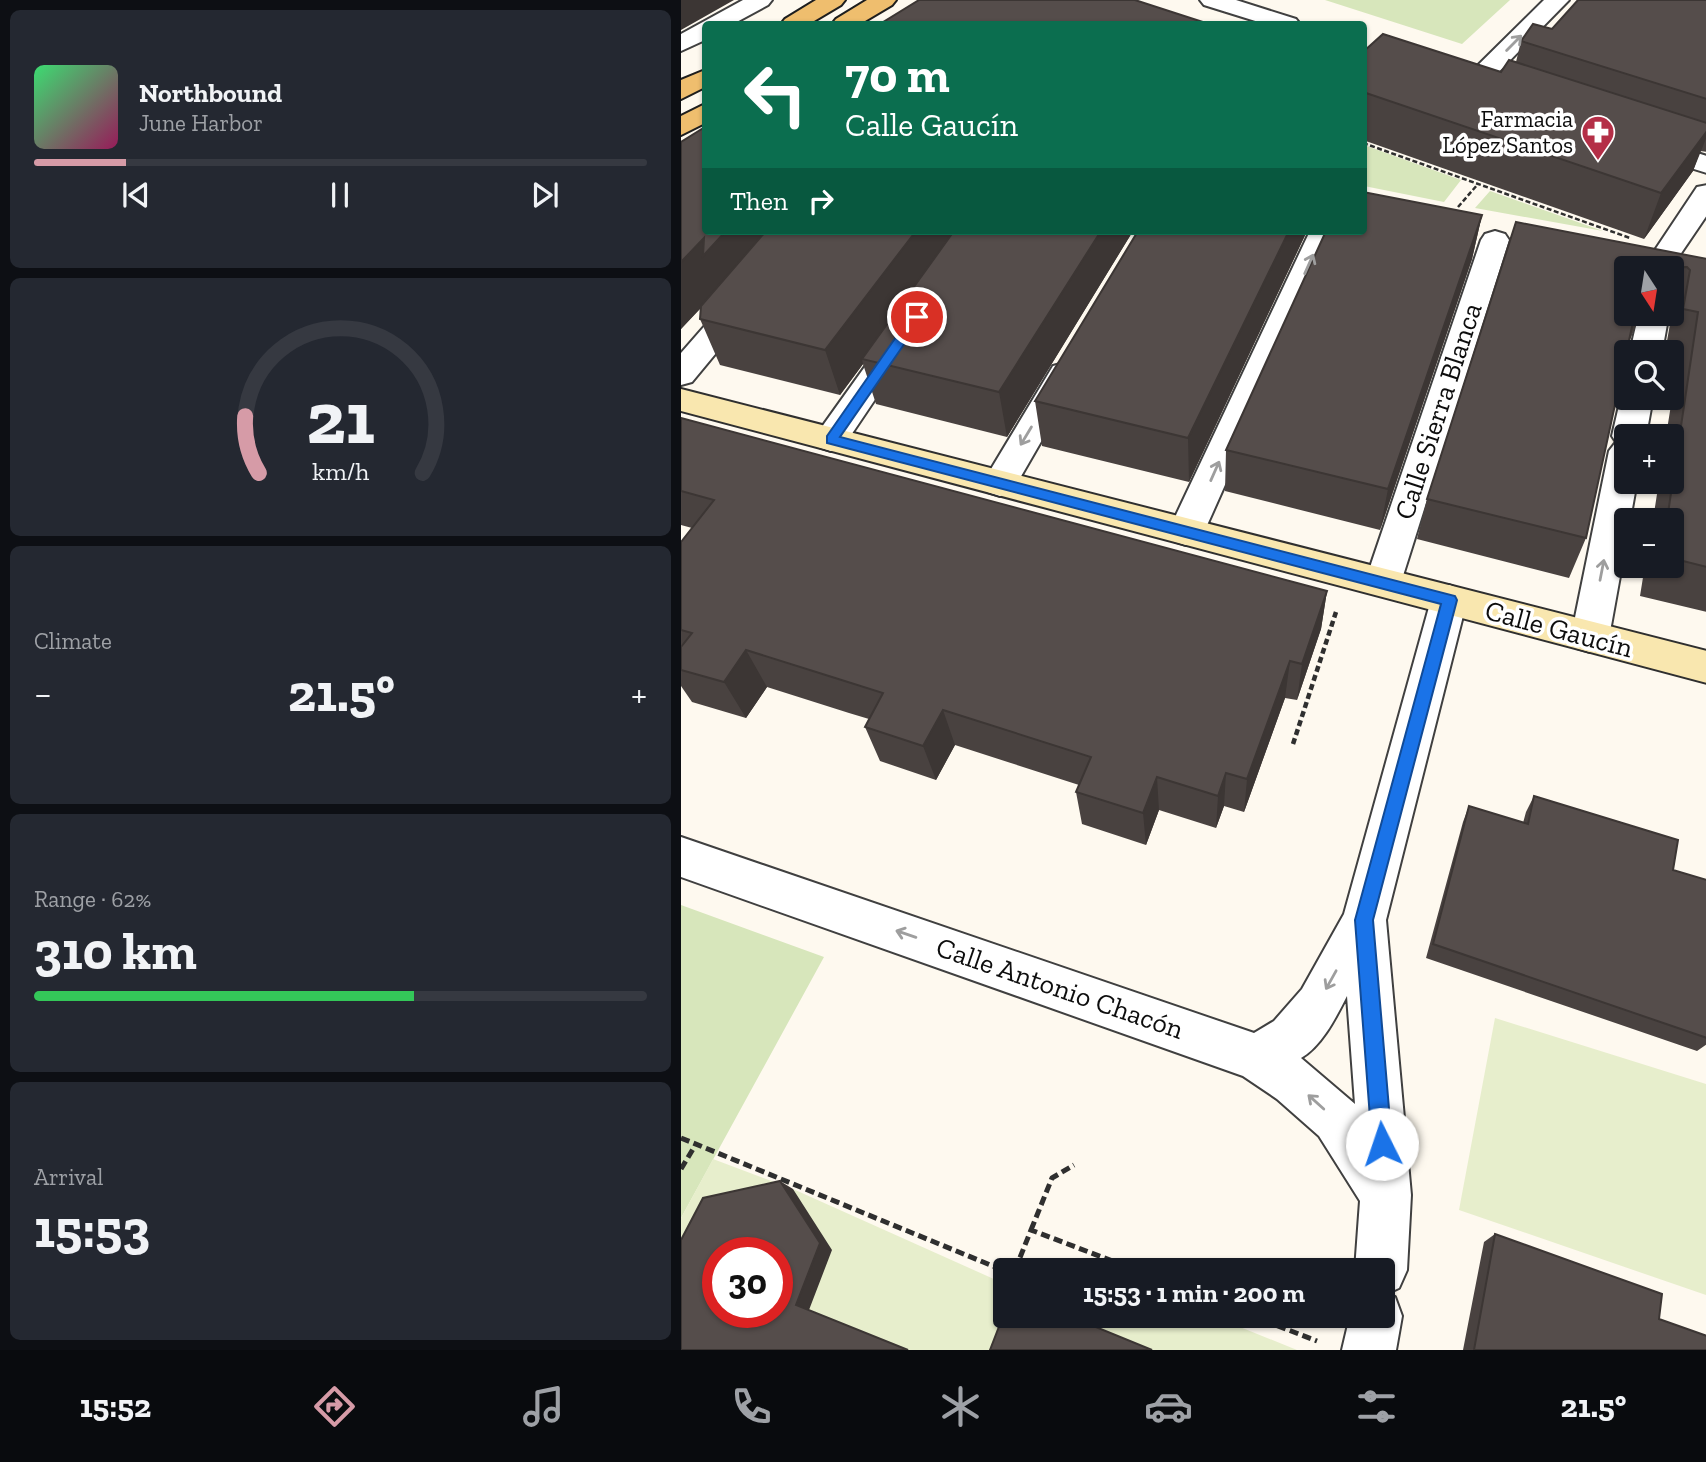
<!DOCTYPE html>
<meta charset="utf-8">
<style>
body{margin:0;font-family:"Zilla Slab",serif;background:#242831;color:#f1f3f6;height:100vh;display:flex;flex-direction:column;font-size:26px;white-space:nowrap}
*{box-sizing:border-box;margin:0}
p{font-size:23px;color:#9ea1a6}
.icon{flex:none;width:38px;height:38px;fill:none;stroke:currentColor;stroke-width:2;stroke-linecap:round;stroke-linejoin:round}
.map{position:relative;flex:1;overflow:hidden}
.side{display:flex;flex-direction:column;gap:10px;padding:10px;background:#0d0f14;width:681px}
.side>*{flex:none}
.banner{position:absolute;left:21px;top:21px;width:665px;height:214px;border-radius:7px;box-shadow:0 2px 5px #0004;background:#0b6e4f;color:#fff;overflow:hidden}
.needle{width:46px;rotate:168deg}
.tools{position:absolute;left:933px;top:256px;display:grid;gap:14px}
.tools a{display:grid;place-items:center;width:70px;height:70px;border-radius:7px;background:#171b24;box-shadow:0 2px 5px #0004;font-size:35px}
.speed{position:absolute;left:21px;top:1237px;display:flex;gap:14px;font-size:35px;font-weight:700;text-align:center}
.speed>*{display:grid;place-content:center;width:91px;height:91px;border-radius:50%;background:#171b24;box-shadow:0 2px 5px #0004;line-height:1}
.speed .limit{border:10px solid #d22;background:#fff;color:#111}
.pin{position:absolute;display:grid;place-items:center;width:60px;height:60px;color:#fff;margin:-30px;border:4px solid #fff;border-radius:50%;box-shadow:0 2px 7px #0007}
.me{position:absolute;width:77px;margin:-38px;rotate:356deg;stroke-linejoin:round;filter:drop-shadow(0 0 5px #0008)}
.turn{display:flex;align-items:center;gap:24px;height:147px;padding:0 28px;font-size:32px}
.turn .icon{width:91px;height:91px;stroke-width:2.5}
.turn b{display:block;font-size:49px;line-height:60px}
.then{display:flex;align-items:center;height:66px;padding:0 28px;background:#0003;gap:14px;font-size:26px}
.big{font-size:52px;font-weight:800;line-height:1.1}
.side .card{flex:1;display:flex;flex-direction:column;justify-content:center;gap:10px;min-width:0;padding:0 24px;border-radius:10px;background:#242831}
.side .dial{align-items:center;gap:0}
.dial svg{height:182px;overflow:visible;fill:none;stroke:#363941;stroke-width:7;stroke-linecap:round;text-anchor:middle}
.dial text{fill:#f1f3f6;stroke:none}
.song{display:flex;align-items:center;gap:21px}
.cover{width:84px;height:84px;border-radius:10px;background:linear-gradient(135deg,hsl(140 70% 55%),hsl(330 70% 35%))}
.played{height:7px;border-radius:4px;background:linear-gradient(90deg,#d69ba7 15%,#363941 15%)}
.keys{display:flex;justify-content:space-around;direction:ltr}
.heat{display:flex;justify-content:space-between;align-items:center;font-size:38px;direction:ltr}
.charge{height:10px;border-radius:5px;background:linear-gradient(90deg,#34c759 62%,#363941 0)}
.trip{position:absolute;left:312px;top:1258px;width:402px;height:70px;border-radius:7px;background:#171b24;box-shadow:0 2px 5px #0004;font-weight:800;line-height:70px;text-align:center}
.dock{display:flex;height:112px;justify-content:space-around;align-items:center;background:#090b0e;color:#9ea1a6}
.dock .icon{width:49px;height:49px}
.dock .current{color:#d69ba7}
.dock b{font-size:32px;color:#f1f3f6}
main{display:flex;flex:1;min-height:0}
.map>svg:first-child{display:block}
.green{fill:#d7e6bb}
.pitch{fill:#e7eecc;fill-rule:evenodd}
.lines{fill:none;stroke-linecap:round;stroke-linejoin:round}
.street-casing{stroke:#404040;stroke-width:4}
.secondary-casing{stroke:#2f2f2f;stroke-width:4}
.primary-casing{stroke:#1e1e1e;stroke-width:4}
.path-far2{stroke:#2f2f2f;stroke-width:2.5;stroke-dasharray:5 2.5;stroke-linecap:butt}
.path-far1{stroke:#2f2f2f;stroke-width:4.5;stroke-dasharray:6 3.5;stroke-linecap:butt}
.path{stroke:#2f2f2f;stroke-width:5;stroke-dasharray:9 4.5;stroke-linecap:butt}
.street{fill:#fff;fill-rule:evenodd}
.secondary{fill:#f9e7af;fill-rule:evenodd}
.primary{fill:#efbe6e;fill-rule:evenodd}
.wall{fill:#494240}
.shaded-wall{fill:#3c3634}
.building{fill:#554d4b;stroke:#3c3634;stroke-width:2;fill-rule:evenodd}
.oneway{stroke:#9e9e9e}
.route{fill:#1a73e8;stroke:#114b97;stroke-width:2}
.labels{text-anchor:middle;dominant-baseline:central;stroke-width:7;stroke-linejoin:round;paint-order:stroke}
.far-poi-label{font-size:23px;fill:#0d0d0d;stroke:#fff;text-anchor:end}
.street-label{font-size:28px;fill:#0d0d0d;stroke:#fff}
</style>
<main>
<section class="side">
<div class="card">
<div class="song"><i class="cover"></i><div><b>Northbound</b><p>June Harbor</p></div></div>
<div class="played"></div>
<div class="keys"><svg class="icon" aria-label="previous" viewBox="0 0 24 24"><path d="M18 5L8 12l10 7zM5 5v14"/></svg><svg class="icon" aria-label="pause" viewBox="0 0 24 24"><path d="M8 5v14M16 5v14"/></svg><svg class="icon" aria-label="next" viewBox="0 0 24 24"><path d="M6 5l10 7-10 7zM19 5v14"/></svg></div>
</div>
<div class="card dial"><svg viewBox="0 0 100 80">
<path d="M14 69A42 42 0 1 1 86 69"/>
<path d="M14 69A42 42 0 0 1 8 44" stroke="#d69ba7"/>
<text x="50" y="56" font-size="32" font-weight="700">21</text>
<text x="50" y="72" font-size="11">km/h</text>
</svg></div>
<div class="card"><p>Climate</p>
<div class="heat"><a>−</a><b class="big">21.5°</b><a>+</a></div>
</div>
<div class="card"><p>Range · 62%</p><b class="big">310 km</b><div class="charge"></div></div>
<div class="card"><p>Arrival</p><b class="big">15:53</b></div>
</section>
<div class="map">
<svg width="1026" height="1350" viewBox="0 0 1026 1350">
<rect width="100%" height="100%" fill="#fef9ef"/>
<path class="green" d="M644 0H829L781 44Z
M683 145 780 180 763 202 683 186Z
M809 191 922 231 794 208Z
M0 905 143 957 0 1218Z"/>
<path class="pitch" d="M814 1018 1025 1084V1295L778 1210Z
M32 1159 112 1189 324 1284V1316H466L479 1321 481 1316H532L616 1350H0V1218ZM37 1253H96V1312H37Z"/>
<g class="lines">
<defs>
<path id="street" d="M62 0H91L87 5 52 24H24V40L0 51V34Z
M519 0H555L615 19 619 24H584L523 5Z
M863 0H888L799 91 790 94 781 91 777 86 781 81Z
M964 137 1026 156V173L955 151 951 145 955 139Z
M1026 185V215L990 268H962L1016 187Z
M107 231H136L11 382 0 385V353Z
M629 231H657L523 532 517 541 505 545 493 541 487 532Z
M814 231 824 234 828 240 720 582 715 592 702 596 689 592 684 582 800 240 804 234Z
M958 313H988L981 352H949Z
M219 330 230 333 234 340 162 447 150 451 138 447 133 439 138 431 208 333Z
M383 363 394 366 399 374 331 492 319 496 307 492 302 483 307 474 372 366Z
M945 389V397H972L965 436H945V481H956L949 520H945V543L928 637 922 648 909 652 896 648 890 637 928 451 935 442 931 436 940 397Z
M768 585 781 590 786 600 705 920 730 1195 726 1270 718 1288 705 1294 714 1297 721 1316 715 1350H661L669 1316H702V1270H674L679 1201 638 1136 596 1099 562 1076 0 877V837L573 1033 593 1021 621 989 663 914 750 600 755 590ZM666 996 674 1104 620 1058C641 1046 655 1017 666 996Z"/>
<path id="secondary" d="M0 389 1026 651V683L0 411Z"/>
<path id="primary" d="M135 0H164L160 5 128 24H100L104 19Z
M186 0H215L211 5 179 24H151L155 19Z
M24 70V87L0 99V80Z
M24 104V123L0 135V116Z"/>
</defs>
<use href="#street" class="street-casing"/>
<use href="#secondary" class="secondary-casing"/>
<use href="#primary" class="primary-casing"/>
<path class="path-far2" d="M682 143 949 238
M777 207 797 184"/>
<path class="path-far1" d="M612 744 655 612"/>
<path class="path" d="M0 1138 324 1271
M0 1169 15 1144
M350 1230 371 1178 393 1165
M334 1270 350 1230 455 1270
M571 1316 636 1341"/>
<use href="#street" class="street"/>
<use href="#secondary" class="secondary"/>
<use href="#primary" class="primary"/>
</g>
<path class="wall" d="M1026 0V152L1019 151 1012 171 963 239 682 140V52L820 72 835 62 840 41 871 29Z
M0 142 24 231H452L326 437 195 404 182 364 159 395 39 365 19 319 20 308 0 329Z
M801 215 791 259 699 530 544 491 545 450Z
M835 222 1026 259V612L959 596 964 565H990V520H972L978 481H990V436H985L998 355 990 353V352H984L991 313 990 268H945V313H960L947 345 905 538 888 578 736 539 746 499Z
M457 231H626L508 482 361 446 354 401Z
M0 418 646 591 640 629 616 700 604 698 563 812 543 806 535 828 478 810 465 845 401 824 395 792 398 785 274 745 255 780 199 761 184 727 188 719 168 713 86 687 65 718 11 702 0 686V542L11 528 0 525Z
M853 796 992 870 1026 880V1044L1016 1051 745 958 782 822 788 806 842 823 845 812Z
M814 1234 978 1319 1026 1350H782L803 1242Z"/>
<path class="shaded-wall" d="M0 0H53L0 30Z
M1026 131V136L1012 171 963 239 980 193Z
M801 215 791 259 699 530 707 489Z
M45 231H104L36 290 0 329V262L23 238Z
M235 231H279L181 359 182 364 159 395 144 350Z
M420 231H452L326 437 318 392Z
M608 231H626L508 482 507 438Z
M646 591 640 629 616 700 621 664Z
M65 650 86 687 65 718 43 682Z
M609 661 604 698 563 812 566 779Z
M262 710 274 745 255 780 242 746Z
M545 773 543 806 535 828 537 796Z
M476 777 478 810 465 845 462 813Z
M99 1181 112 1189 151 1250 128 1310 115 1305Z"/>
<path class="building" d="M238 0H454L528 24H341L338 23 336 24H199Z
M897 0H1026V99L840 41 852 24 871 29Z
M702 34 820 72 828 60 1026 123V131L980 193 682 92V52Z
M24 127V231H45L22 256 23 238 0 262V142Z
M682 192 801 215 707 489 545 450 645 231H682Z
M835 222 1026 259V567L990 558V520H986L1017 312 1002 309 1009 270 1006 267 945 268V313H954L905 538 746 499Z
M85 231H235L144 350 19 319 20 306Z
M273 231H420L318 392 181 359Z
M457 231H608L507 438 354 401Z
M0 418 646 591 621 664 609 661 566 779 545 773 537 796 476 777 462 813 395 792 410 757 262 710 242 746 184 727 202 693 151 677 65 650 43 682 0 670V647L11 633 0 630V542L33 500 0 491Z
M853 796 997 840 992 870 1026 880V1038L752 944 788 806 847 824Z
M99 1181 139 1243 115 1305 227 1350H0V1240L22 1198ZM37 1253H96V1312H37Z
M814 1234 981 1294 978 1319 1026 1336V1350H793Z
M324 1311V1316H388L471 1350H309Z"/>
<defs><path id="oneway-shaft" d="M-6 0H5M1.5-3L5.5 0L1.5 3" fill="none" stroke-width="1.6" stroke-linecap="round" stroke-linejoin="round" transform="scale(1.75)"/></defs>
<g class="oneway">
<use href="#oneway-shaft" transform="translate(833 43) rotate(-45)"/>
<use href="#oneway-shaft" transform="translate(628 264) rotate(-66)"/>
<use href="#oneway-shaft" transform="translate(345 436) rotate(121)"/>
<use href="#oneway-shaft" transform="translate(534 471) rotate(-66)"/>
<use href="#oneway-shaft" transform="translate(921 570) rotate(-79)"/>
<use href="#oneway-shaft" transform="translate(225 934) rotate(-161)"/>
<use href="#oneway-shaft" transform="translate(650 980) rotate(119)"/>
<use href="#oneway-shaft" transform="translate(635 1102) rotate(-138)"/>
</g>
<path class="route" d="M236 312 242 317 159 437 774 596 776 600 692 920 711 1144 708 1151 701 1154 694 1151 691 1144 674 920 760 604 146 443V436L231 314Z"/>
<defs>
<symbol id="pharmacy-pin" viewBox="-11 -11 22 30"><path d="M0 17L-7.5 6A9.5 9.5 0 1 1 7.5 6Z" fill="#b42f47" stroke="#fff"/><path d="M-2-6h4v4h4v4h-4v4h-4v-4h-4v-4h4Z" fill="#fff"/></symbol>
</defs>
<g fill-rule="evenodd">
<use href="#pharmacy-pin" x="898" y="113" width="38" height="52"/>
</g>
<g class="labels">
<g class="far-poi-label">
<text x="892" y="119">Farmacia<tspan x="892" dy="26">López Santos</tspan></text>
</g>
<g class="street-label">
<text transform="translate(757 411) rotate(-72)">Calle Sierra Blanca</text>
<text transform="translate(878 629) rotate(15)">Calle Gaucín</text>
<text transform="translate(379 988) rotate(19)">Calle Antonio Chacón</text>
</g>
</g>
</svg>
<div class="tools">
<a><svg class="needle" viewBox="-14 -14 28 28"><path d="M0-13l5 13h-10z" fill="#e53935"/><path d="M0 13l5-13h-10z" fill="#9ea1a6"/></svg></a>
<a><svg class="icon" aria-label="search" viewBox="0 0 24 24"><circle cx="10" cy="10" r="6"/><path d="M15 15l6 6"/></svg></a>
<a>+</a>
<a>−</a>
</div>
<div class="speed"><div class="limit">30</div></div>
<div class="pin" style="left:236px;top:317px;background:#d93025"><svg class="icon" aria-label="arrive" viewBox="0 0 24 24"><path d="M6 21V4h12l-3 4 3 4H6"/></svg></div>
<svg class="me" style="left:701px;top:1144px" viewBox="-20 -20 40 40"><circle r="19" fill="#fff"/><path d="M0-13L10 11 0 6-10 11z" fill="#1a73e8"/></svg>
<div class="trip">15:53 · 1 min · 200 m</div>
<div class="banner">
<div class="turn"><svg class="icon" aria-label="left" viewBox="0 0 24 24"><path d="M17 20v-9H6M10 6l-5 5 5 5"/></svg><div><b>70 m</b>Calle Gaucín</div></div>
<div class="then">Then<svg class="icon" aria-label="right" viewBox="0 0 24 24"><path d="M7 20v-9h11M14 6l5 5-5 5"/></svg></div>
</div>
</div>
</main>
<nav class="dock">
<b>15:52</b>
<svg class="icon current" aria-label="directions" viewBox="0 0 24 24"><path d="M12 3l9 9-9 9-9-9zM9 14v-3h6M13 9l2 2-2 2"/></svg>
<svg class="icon" aria-label="music" viewBox="0 0 24 24"><path d="M9 18V5l10-2v13"/><circle cx="6" cy="18" r="3"/><circle cx="16" cy="16" r="3"/></svg>
<svg class="icon" aria-label="phone" viewBox="0 0 24 24"><path d="M5 4h4l2 5-3 2q2 4 5 5l2-3 5 2v4C11 20 4 13 5 4z"/></svg>
<svg class="icon" aria-label="climate" viewBox="0 0 24 24"><path d="M12 3v18M4 7l16 10M4 17L20 7"/></svg>
<svg class="icon" aria-label="car" viewBox="0 0 24 24"><path d="M5 17H2v-5l4-1 3-4h7l3 4 3 1v5h-3M9 17h6M6 11h13"/><circle cx="7" cy="17" r="2"/><circle cx="17" cy="17" r="2"/></svg>
<svg class="icon" aria-label="filters" viewBox="0 0 24 24"><path d="M4 7h16M4 17h16"/><circle cx="9" cy="7" r="2"/><circle cx="15" cy="17" r="2"/></svg>
<b>21.5°</b>
</nav>
